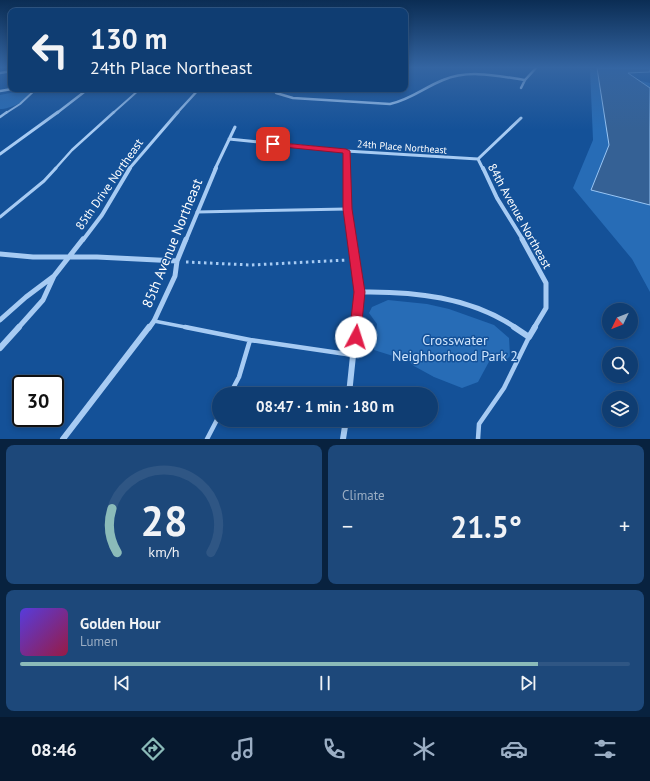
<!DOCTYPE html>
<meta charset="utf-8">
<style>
body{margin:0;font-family:"PT Sans",sans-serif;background:#1d487a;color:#f1f3f6;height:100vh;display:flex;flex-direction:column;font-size:15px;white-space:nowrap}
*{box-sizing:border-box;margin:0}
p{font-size:13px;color:#9baec4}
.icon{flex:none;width:22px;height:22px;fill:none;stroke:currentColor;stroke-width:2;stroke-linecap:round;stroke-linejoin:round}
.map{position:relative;height:439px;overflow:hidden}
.details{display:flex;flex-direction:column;gap:6px;padding:6px;background:#08223f;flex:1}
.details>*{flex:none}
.top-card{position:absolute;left:8px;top:8px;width:400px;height:84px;border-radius:8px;box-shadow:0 2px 6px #0003,0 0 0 1px #2f5684;background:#0f3d72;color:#f1f3f6;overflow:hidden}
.needle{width:26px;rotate:227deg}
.buttons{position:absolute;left:602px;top:303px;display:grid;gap:8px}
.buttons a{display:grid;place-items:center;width:36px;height:36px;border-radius:50%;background:#0f3d72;box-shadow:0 2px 6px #0003,0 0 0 1px #2f5684;font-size:20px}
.speed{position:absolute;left:12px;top:375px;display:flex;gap:8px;font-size:20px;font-weight:700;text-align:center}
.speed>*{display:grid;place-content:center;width:52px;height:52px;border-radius:50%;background:#0f3d72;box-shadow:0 2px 6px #0003,0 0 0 1px #2f5684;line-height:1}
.speed .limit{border:2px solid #111;border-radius:6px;background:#fff;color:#111}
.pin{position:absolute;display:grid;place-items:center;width:34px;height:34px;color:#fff;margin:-17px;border-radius:8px;box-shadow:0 2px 6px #0006}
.me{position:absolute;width:44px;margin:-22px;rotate:5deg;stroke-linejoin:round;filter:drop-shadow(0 0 3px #0008)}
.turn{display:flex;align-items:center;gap:14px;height:84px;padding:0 16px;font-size:18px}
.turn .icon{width:52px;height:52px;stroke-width:2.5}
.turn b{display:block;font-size:28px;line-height:34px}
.big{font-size:30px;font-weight:600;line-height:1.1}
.details .tile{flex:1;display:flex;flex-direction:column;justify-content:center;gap:6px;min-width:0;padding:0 14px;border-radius:8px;background:#1d487a}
.details .dial{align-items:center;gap:0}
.dial svg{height:104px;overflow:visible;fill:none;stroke:#2f5684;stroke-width:7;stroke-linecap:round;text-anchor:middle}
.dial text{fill:#f1f3f6;stroke:none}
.song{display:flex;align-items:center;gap:12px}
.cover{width:48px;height:48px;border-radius:6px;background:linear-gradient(135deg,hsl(250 70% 55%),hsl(340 70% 35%))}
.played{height:4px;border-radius:2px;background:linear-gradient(90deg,#8bbbb9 85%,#2f5684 85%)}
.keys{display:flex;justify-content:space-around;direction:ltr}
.heat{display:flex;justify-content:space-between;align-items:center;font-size:22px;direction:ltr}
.details .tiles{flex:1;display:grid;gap:6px;grid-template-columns:1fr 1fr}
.tile:last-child{grid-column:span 2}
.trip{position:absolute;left:212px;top:387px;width:226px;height:40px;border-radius:20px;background:#0f3d72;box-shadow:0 2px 6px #0003,0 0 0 1px #2f5684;font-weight:600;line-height:40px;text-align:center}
.dock{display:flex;height:64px;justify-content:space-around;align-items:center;background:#06182e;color:#9baec4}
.dock .icon{width:28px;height:28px}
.dock .on{color:#8bbbb9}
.dock b{font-size:18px;color:#f1f3f6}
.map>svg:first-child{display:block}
.green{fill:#276cb6}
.water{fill:#356195;stroke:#99c6f5}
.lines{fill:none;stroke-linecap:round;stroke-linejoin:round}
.path{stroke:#a7cbf3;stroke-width:3;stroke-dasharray:2.5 3.5;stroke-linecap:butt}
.lane-far4{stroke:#a7cbf3;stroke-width:2}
.lane-far3{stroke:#a7cbf3;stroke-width:2.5}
.lane-far2{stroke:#a7cbf3;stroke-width:3}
.lane-far1{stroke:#a7cbf3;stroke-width:3.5}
.lane{stroke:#a7cbf3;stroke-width:4.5}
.street-far4{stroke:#a7cbf3;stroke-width:2.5}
.street-far3{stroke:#a7cbf3;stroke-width:3}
.street-far2{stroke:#a7cbf3;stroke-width:4}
.street-far1{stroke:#a7cbf3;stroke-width:5}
.street{stroke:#a7cbf3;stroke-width:6}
.route{fill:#e11d48;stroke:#92132f}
.labels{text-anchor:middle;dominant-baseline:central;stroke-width:3;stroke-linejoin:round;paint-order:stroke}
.far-street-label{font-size:10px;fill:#fff;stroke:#145198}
.street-label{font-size:12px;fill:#fff;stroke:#145198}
.near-street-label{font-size:14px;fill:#fff;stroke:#145198}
.near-park-label{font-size:14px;fill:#cfe5fd;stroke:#145198}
</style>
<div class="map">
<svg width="650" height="439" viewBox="0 0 650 439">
<rect width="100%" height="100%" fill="#145198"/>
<path class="green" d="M590 69 650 83V292L632 259 573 188 593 140Z
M31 89C30 101 10 109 0 109V95Z
M388 300 427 304 449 309 494 325 509 338 510 356 507 359 491 358 478 382 462 388 434 377 414 366 409 361 374 350 377 324 369 313 372 307Z"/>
<path class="water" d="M597 68H650V72L628 73 650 88V205L591 190 609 145Z"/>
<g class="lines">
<path class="path" d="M186 262 251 265 347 260"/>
<path class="lane-far4" d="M6 113 20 104 36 89
M113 113 140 89"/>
<path class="lane-far3" d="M0 117 7 112
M55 169 72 150 114 112"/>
<path class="lane-far2" d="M197 212 347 209
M0 217 44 181 56 168"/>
<path class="lane-far1" d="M154 321 190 328"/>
<path class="lane" d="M185 327 250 340 353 355
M230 394 239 377 250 340
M207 439 219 416
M478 439 479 424 504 388 529 337"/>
<path class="street-far4" d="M0 73 11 71
M521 88 525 80
M275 89 276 93 293 98 390 104C410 100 425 87 443 80 469 69 498 76 525 80L536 68
M0 91 12 89
M57 113 88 89
M177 113 199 89"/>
<path class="street-far3" d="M229 139 346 151 478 159
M346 151V169
M0 154 58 112
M129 169 178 112
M215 169 235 127
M483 169 478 159 521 118"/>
<path class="street-far2" d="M346 168 347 209 352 240
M483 168 497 198 523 240
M83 240 102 215 130 168
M186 240 216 168"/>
<path class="street-far1" d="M352 239 360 292 356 328
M522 239 546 283V308L534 328
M0 254 33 257H97L177 261
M360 292C413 291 471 297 516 328
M0 320 26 297 54 276
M18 328 43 300 54 276 83 239
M149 328 154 321 175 276 177 261 186 239"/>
<path class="street" d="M514 327 529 337 535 327
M0 348 19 327
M349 394 356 327
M63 439 149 327
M343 439 346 420"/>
</g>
<linearGradient id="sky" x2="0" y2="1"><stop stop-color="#0b2d54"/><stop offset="0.52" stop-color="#3465a2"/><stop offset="1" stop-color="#3465a2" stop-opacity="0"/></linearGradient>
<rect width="650" height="130" fill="url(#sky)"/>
<path class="route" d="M271 142 346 149 350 151 352 209 365 292 360 341 356 343 351 341 349 337 354 292 343 209V153L273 146 271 145Z"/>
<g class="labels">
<g class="far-street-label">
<text transform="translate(402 147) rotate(4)">24th Place Northeast</text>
</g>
<g class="street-label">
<text transform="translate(109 184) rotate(-55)">85th Drive Northeast</text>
<text transform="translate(520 216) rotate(61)">84th Avenue Northeast</text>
</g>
<g class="near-street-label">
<text transform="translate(172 243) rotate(-68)">85th Avenue Northeast</text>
</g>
<g class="near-park-label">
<text x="455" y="340">Crosswater<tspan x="455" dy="16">Neighborhood Park 2</tspan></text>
</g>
</g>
</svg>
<div class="buttons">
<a><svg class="needle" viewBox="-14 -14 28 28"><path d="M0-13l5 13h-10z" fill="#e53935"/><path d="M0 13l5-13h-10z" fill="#9baec4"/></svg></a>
<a><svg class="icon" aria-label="search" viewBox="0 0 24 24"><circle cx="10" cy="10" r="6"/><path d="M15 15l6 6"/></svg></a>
<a><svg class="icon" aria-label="layers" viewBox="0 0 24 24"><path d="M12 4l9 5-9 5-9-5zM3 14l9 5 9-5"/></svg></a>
</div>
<div class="speed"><div class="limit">30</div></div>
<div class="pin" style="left:273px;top:144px;background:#d93025"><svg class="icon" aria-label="arrive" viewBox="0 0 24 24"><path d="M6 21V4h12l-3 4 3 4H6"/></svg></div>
<svg class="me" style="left:356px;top:337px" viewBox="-20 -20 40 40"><circle r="19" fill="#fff"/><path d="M0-13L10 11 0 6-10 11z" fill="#e11d48"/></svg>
<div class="trip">08:47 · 1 min · 180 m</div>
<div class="top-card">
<div class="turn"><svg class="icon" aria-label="left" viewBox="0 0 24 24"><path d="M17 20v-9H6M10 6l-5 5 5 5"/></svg><div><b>130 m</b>24th Place Northeast</div></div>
</div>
</div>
<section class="details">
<div class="tiles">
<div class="tile dial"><svg viewBox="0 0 100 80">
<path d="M14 69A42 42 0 1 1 86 69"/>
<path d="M14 69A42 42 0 0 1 10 35" stroke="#8bbbb9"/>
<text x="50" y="56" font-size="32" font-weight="700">28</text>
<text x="50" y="72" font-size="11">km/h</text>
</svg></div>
<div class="tile"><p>Climate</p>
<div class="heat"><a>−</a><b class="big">21.5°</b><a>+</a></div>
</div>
<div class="tile">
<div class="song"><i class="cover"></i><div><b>Golden Hour</b><p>Lumen</p></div></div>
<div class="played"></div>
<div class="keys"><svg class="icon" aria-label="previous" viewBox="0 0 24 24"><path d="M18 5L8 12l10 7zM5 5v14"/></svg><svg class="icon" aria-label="pause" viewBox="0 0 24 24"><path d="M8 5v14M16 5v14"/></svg><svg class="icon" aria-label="next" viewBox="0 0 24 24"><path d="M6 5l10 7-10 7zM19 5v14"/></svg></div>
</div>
</div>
</section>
<nav class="dock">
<b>08:46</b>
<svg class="icon on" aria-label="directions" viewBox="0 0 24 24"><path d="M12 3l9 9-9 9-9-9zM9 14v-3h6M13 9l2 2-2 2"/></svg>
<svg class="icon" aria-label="music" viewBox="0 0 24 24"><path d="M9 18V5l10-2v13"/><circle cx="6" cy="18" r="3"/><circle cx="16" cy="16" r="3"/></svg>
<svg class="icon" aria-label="phone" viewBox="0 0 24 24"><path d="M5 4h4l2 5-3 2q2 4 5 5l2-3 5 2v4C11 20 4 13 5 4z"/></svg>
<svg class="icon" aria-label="climate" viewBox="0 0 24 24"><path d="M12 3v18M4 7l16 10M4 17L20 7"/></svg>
<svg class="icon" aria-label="car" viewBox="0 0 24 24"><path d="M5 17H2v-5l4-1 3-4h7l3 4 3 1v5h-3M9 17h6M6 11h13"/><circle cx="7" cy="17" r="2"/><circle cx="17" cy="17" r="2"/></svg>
<svg class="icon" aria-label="filters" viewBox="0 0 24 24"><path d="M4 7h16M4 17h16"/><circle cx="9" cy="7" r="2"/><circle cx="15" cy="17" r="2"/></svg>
</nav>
